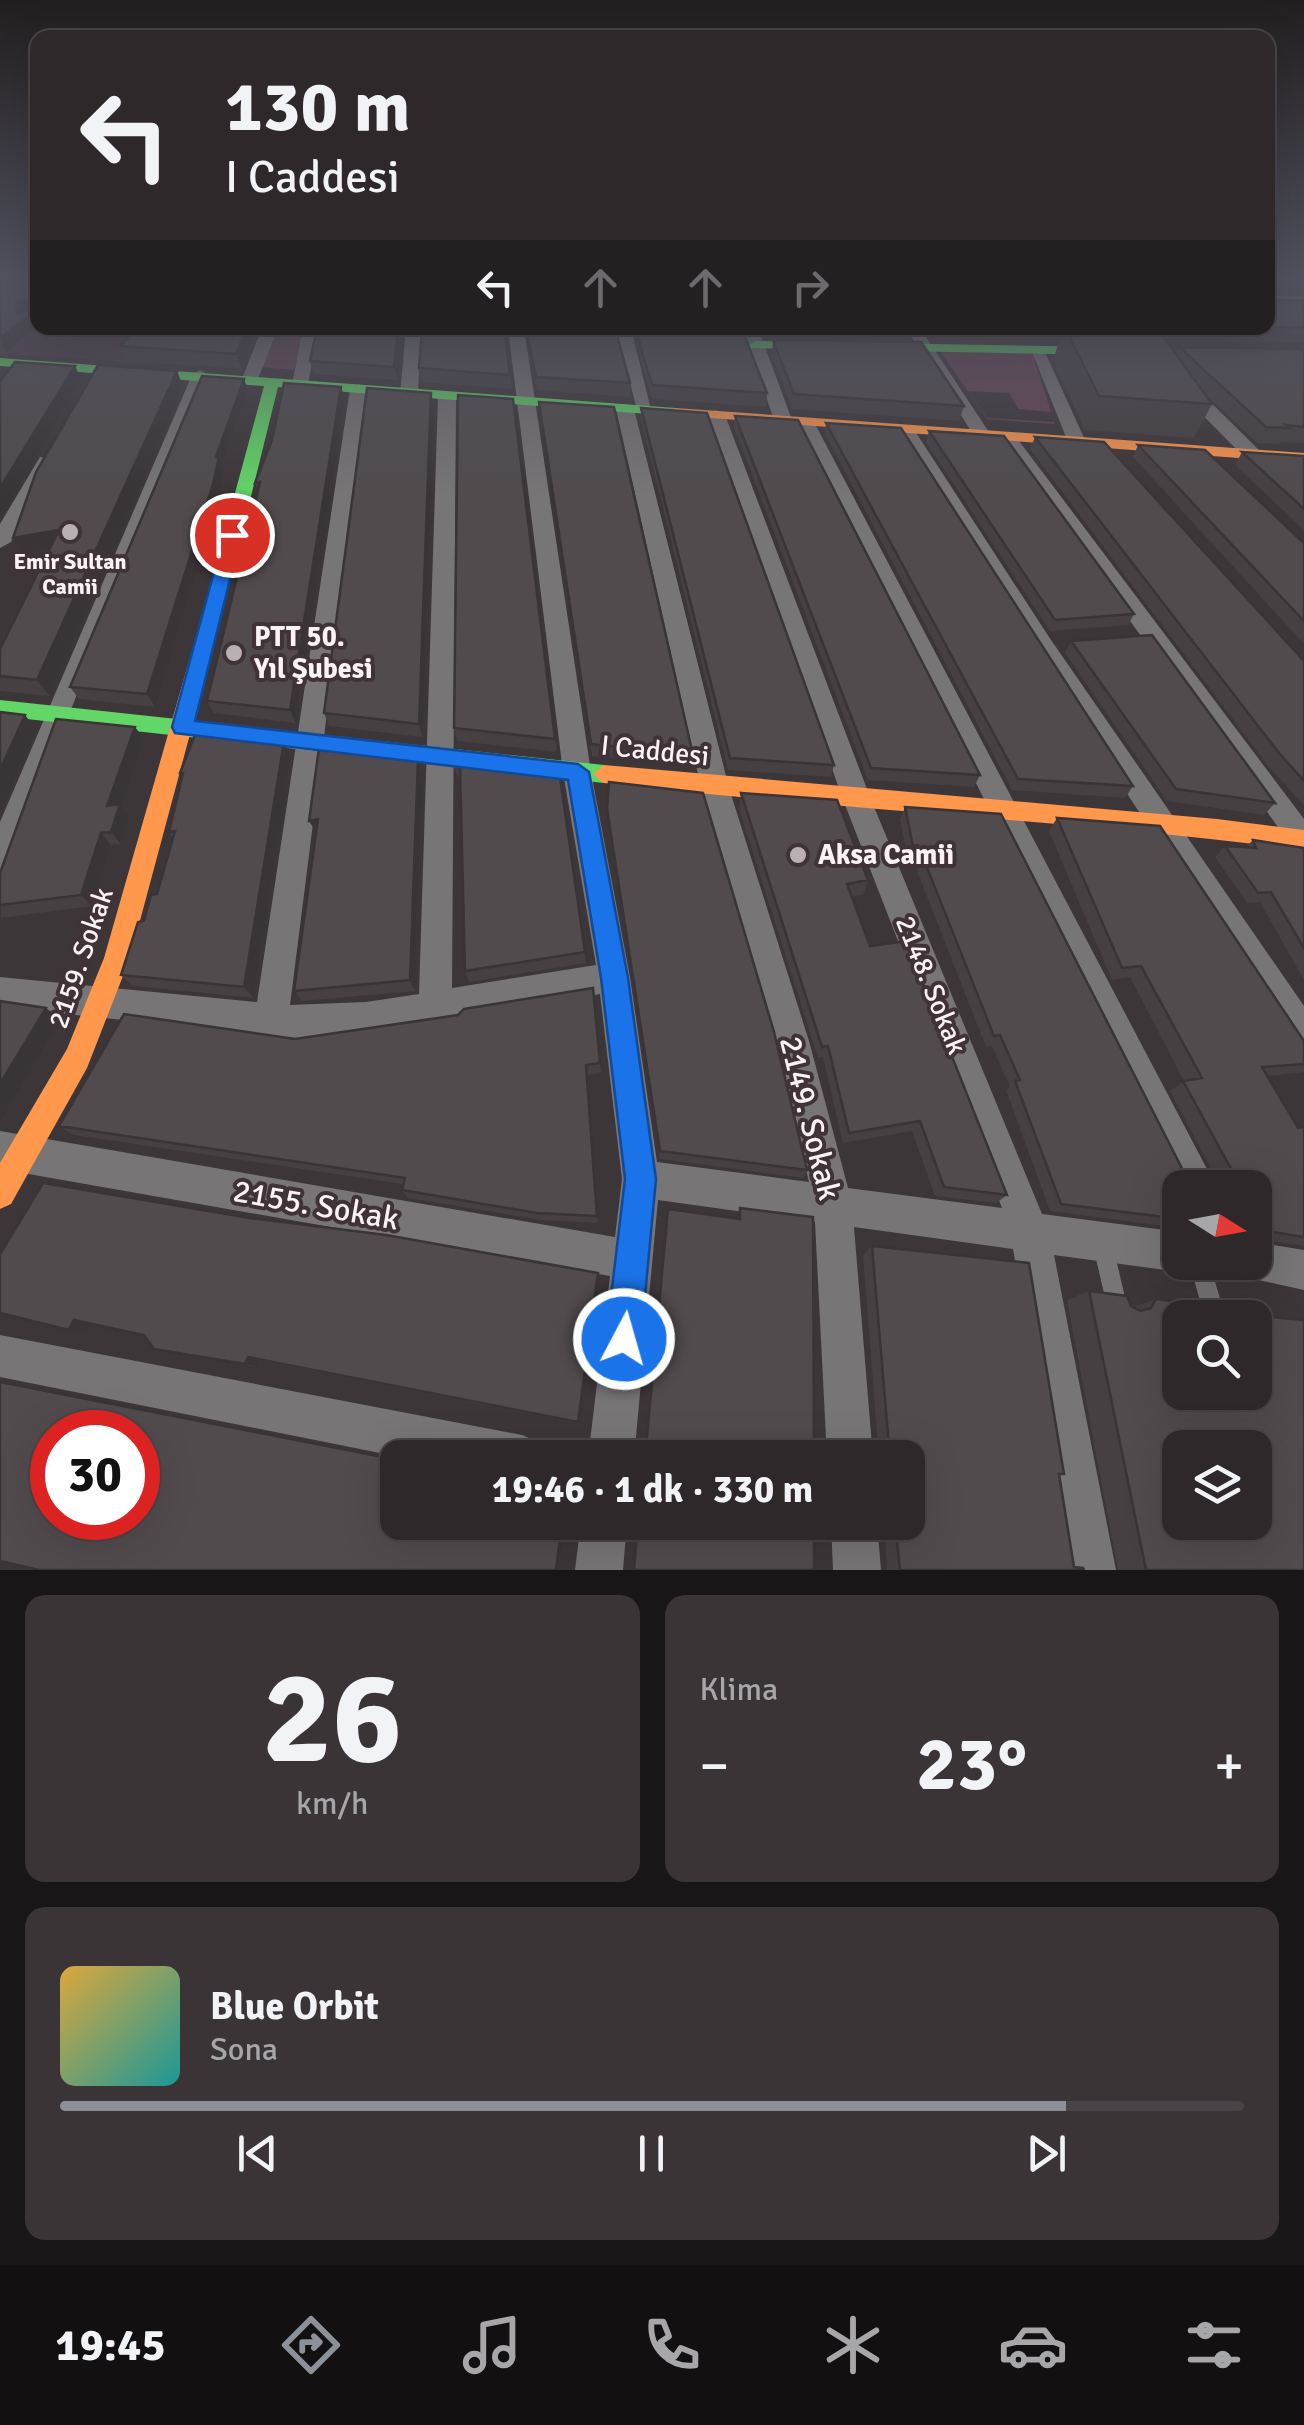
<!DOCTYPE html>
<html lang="tr">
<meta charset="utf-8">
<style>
body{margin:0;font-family:Signika,sans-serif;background:#3a3437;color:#f1f3f6;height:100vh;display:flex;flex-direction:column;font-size:38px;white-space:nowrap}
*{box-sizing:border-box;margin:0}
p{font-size:32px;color:#a7a6a9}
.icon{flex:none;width:55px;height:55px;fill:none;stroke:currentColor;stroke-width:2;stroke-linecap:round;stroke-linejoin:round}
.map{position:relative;height:1570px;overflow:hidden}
.side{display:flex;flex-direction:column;gap:25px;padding:25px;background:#191618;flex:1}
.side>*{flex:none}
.hud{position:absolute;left:30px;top:30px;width:1245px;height:305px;border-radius:20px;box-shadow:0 10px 40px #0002,0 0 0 2px #494447;background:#2e282b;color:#f1f3f6;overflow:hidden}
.needle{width:65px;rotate:101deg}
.fabs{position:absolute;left:1162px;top:1170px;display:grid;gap:20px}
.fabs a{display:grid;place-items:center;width:110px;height:110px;border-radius:20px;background:#2e282b;box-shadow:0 10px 40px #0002,0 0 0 2px #494447;font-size:50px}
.speed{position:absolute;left:30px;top:1410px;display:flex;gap:20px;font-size:50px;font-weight:700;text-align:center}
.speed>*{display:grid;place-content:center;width:130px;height:130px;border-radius:50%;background:#2e282b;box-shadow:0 10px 40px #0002,0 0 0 2px #494447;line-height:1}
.speed .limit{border:15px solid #d22;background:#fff;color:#111}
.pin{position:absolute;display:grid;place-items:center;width:85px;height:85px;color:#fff;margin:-42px;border:5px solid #fff;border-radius:50%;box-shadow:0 2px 10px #0007}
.me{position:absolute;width:110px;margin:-55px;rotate:6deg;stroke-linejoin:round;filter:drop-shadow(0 0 8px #0008)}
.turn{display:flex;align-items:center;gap:35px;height:210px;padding:0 30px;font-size:45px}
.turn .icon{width:130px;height:130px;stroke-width:2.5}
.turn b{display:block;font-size:70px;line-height:85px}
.lanes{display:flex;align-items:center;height:95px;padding:0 30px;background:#0003;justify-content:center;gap:50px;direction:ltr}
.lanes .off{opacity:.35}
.big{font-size:75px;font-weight:800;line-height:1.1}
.side .widget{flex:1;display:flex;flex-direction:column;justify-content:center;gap:15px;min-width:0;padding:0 35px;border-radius:20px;background:#3a3437}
.side .dial{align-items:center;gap:0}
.dial b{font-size:130px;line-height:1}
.song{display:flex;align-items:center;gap:30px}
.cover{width:120px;height:120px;border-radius:15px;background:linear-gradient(135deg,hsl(40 70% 55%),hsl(180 70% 35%))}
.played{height:10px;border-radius:5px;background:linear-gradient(90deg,#8c9099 85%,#494447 85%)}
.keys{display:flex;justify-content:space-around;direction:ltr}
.heat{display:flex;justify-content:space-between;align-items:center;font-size:55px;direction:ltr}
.side .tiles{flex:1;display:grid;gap:25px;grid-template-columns:1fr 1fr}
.widget:last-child{grid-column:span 2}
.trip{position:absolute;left:380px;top:1440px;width:545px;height:100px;border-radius:20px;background:#2e282b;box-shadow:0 10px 40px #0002,0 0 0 2px #494447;font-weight:800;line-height:100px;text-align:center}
.dock{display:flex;height:160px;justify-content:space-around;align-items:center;background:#121011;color:#a7a6a9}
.dock .icon{width:70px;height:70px}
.dock .active{color:#8c9099}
.dock b{font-size:45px;color:#f1f3f6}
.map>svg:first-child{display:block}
.built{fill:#4a3940}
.green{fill:#674453;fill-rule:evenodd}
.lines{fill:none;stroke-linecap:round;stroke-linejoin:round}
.lane{fill:#787576;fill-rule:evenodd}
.street{fill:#787576;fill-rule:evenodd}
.fast{fill:#63d668;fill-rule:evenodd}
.slow{fill:#ff974d;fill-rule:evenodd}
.tram{stroke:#787575;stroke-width:2.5}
.wall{fill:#464042}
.shaded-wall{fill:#393436}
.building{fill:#514b4d;stroke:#393436;stroke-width:2.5;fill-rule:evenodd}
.route{fill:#1a73e8;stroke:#114b97;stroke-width:2.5}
.poi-dot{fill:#b8b0b3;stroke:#403338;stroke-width:4}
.labels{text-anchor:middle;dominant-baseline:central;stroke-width:8;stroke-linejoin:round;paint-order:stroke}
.far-poi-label{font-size:22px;font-weight:bold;fill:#fbf2f5;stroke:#403338}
.poi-label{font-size:28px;font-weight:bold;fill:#fbf2f5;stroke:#403338;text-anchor:start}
.street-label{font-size:28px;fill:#fbf2f5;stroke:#403338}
.near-street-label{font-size:32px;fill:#fbf2f5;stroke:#403338}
</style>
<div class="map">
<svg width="1304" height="1570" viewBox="0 0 1304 1570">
<rect width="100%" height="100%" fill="#3d3639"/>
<path class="built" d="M37 287 38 328H213L197 366 0 354V303Z"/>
<path class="green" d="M275 328H306L294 370 260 367Z
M940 351 1032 353 1055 424 987 419ZM968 391 1009 393 1018 409 1051 412 1054 422 987 418Z"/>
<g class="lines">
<path class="lane" d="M1103 1236 1110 1239 1113 1246 1127 1306 1124 1313 1117 1316 1110 1313 1107 1306 1093 1246 1096 1239Z
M1189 1262H1209L1226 1318H1205Z"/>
<path class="street" d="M262 328H278L258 379 244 383 242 379Z
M303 328H319L308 384 300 389 292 384Z
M406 328H421L418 395 409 400 400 395Z
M508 328H524L591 772 630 977 657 1162 809 1182 775 1041 701 788 616 409 625 404 634 409 729 788 809 1041 848 1188 1002 1208 842 797 707 415 716 410 725 415 870 797 1042 1214 1180 1232V1262H1196L1180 1272 1054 1255 1116 1570H1068L1013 1249 854 1227 873 1458H827L815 1222 658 1200 634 1458H588L610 1276 0 1169V1131L615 1237 622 1179 600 994 366 1034 304 1039 0 1007V977L257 1002 350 389 359 384 368 389 290 1005 366 1002 419 994 438 397 447 392 456 397 452 988 596 965 563 772Z
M616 328H631L652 414 637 410Z
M743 328H758L792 420 789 424 774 420Z
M906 328H920L991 435 988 439H976Z
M1030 347 1044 350 1086 442 1084 446 1068 442Z
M200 370 208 375 69 714 15 859 10 868 0 871V822L192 375Z
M1177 381H1189L1260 451V459H1246L1177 389Z
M799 418 814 422 1217 1188H1180V1192L796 422Z
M899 425H911L1049 637 1304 1006V1051L1292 1047 1033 649 896 429Z
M1001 433H1013L1304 819V851L1293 848 1001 441Z
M40 457 56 461 11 542 0 548V524Z
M1255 1242 1304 1250V1290L1240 1276 1234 1262H1255Z
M0 1335 522 1435 538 1442 544 1458H405L0 1377Z
M581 1522H627L623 1570H575Z
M831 1522H877L881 1570H833Z"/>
<path class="fast" d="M756 341 1104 347 1111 351 1104 355 751 348 749 345Z
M0 358 676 408 683 412 676 416 278 387 219 626 209 632 199 626 264 386 0 366Z
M0 700 604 765 615 774 604 783 0 716Z"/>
<path class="slow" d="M676 408 1304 453V463L671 415V409Z
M209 620 219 626 130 958 87 1068 11 1204 0 1209V1163L67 1049 104 958 199 626Z
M604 765 1217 819 1304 830V850C1071 820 837 810 604 783L593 774Z"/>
<path class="tram" d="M0 276 38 277
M1268 297 1304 298"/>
</g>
<path class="wall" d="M38 275V326L6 352H0V280L32 281Z
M1268 275H1304V295H1273V300H1304V343L1167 341 1176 353 1179 347 1304 349V443L1281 442 1280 444 1257 443 1205 394 1212 404 1194 438 1085 430 1053 360 1060 339 931 337 923 328H1268Z
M258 328 242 369 127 360 120 346Z
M402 328 398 380 314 374 310 361Z
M504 328 512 389 422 382 419 368Z
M525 328H615L630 383V397L537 390Z
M632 328H744L745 337 767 393 766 407 652 399Z
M764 328H909L907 337 764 334Z
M773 340 964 406 959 421 792 409 772 354Z
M244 379 248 391 222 464 224 469 219 497 155 707 79 699 70 687Z
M183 386 50 696 0 691V649L49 550 24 554 13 538Z
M345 398 296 723 214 713 207 701 258 490 255 483Z
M513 399 557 752 457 741 454 728Z
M539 402 693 755 692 767 592 756Z
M434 405 423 737 329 726 324 713Z
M641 408 834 765 831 777 728 770 641 420Z
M735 416 980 775 974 787 868 780 734 427Z
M826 423 1133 786 1125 798 1012 790 825 434Z
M929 431 1134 614 1128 625 1050 631 926 442Z
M1035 437 1304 661V805L1268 766 1030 449Z
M1138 445 1304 543V644L1133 457Z
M1242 452 1304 456V530L1235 465Z
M1071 641 1275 803 1264 815 1167 801 1065 653Z
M135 727 144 740 121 806 130 816 121 844 111 845 92 906 1 918 0 873Z
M291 756 254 998 133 986 121 975 157 894 173 838 169 832 182 777 180 773Z
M418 759 422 772 415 991 302 1001 294 991 316 832Z
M454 764 560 777 586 963 469 982 465 971 461 778 457 776Z
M741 793 868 880 863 895 852 896 870 946 1007 1195 996 1203 935 1196 912 1131 843 1143 823 1057 818 1058 739 809Z
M905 807 1191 1186 1220 1185 1170 1091 1184 1081 1130 977 1112 980 1049 831 1057 818 1304 1041V1072L1267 1076 1298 1128 1304 1127V1246L1263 1240 1255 1243V1188H1180V1228L1050 1211 1006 1090 1010 1087 992 1046 986 1047 912 858 908 859 900 820Z
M607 809 807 1170 804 1178 660 1159Z
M1253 840 1304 848V980L1260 902 1247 903 1215 857 1225 846 1246 847Z
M593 988 601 1073 588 1075 598 1223 541 1220 408 1198 402 1190 403 1184 74 1135 59 1126 295 1039 458 1015Z
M250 1218 598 1273 600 1279 580 1424 260 1361 258 1367 169 1352 154 1349 145 1336 91 1324 87 1334 0 1313Z
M872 1246 1059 1474 1074 1566 1083 1568 1084 1570H887L884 1522H908V1458H879L863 1255Z
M1089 1291 1133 1307 1156 1299 1304 1570H1118L1067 1300Z
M0 1381 398 1459V1522H565L558 1570H39L0 1561Z"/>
<path class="shaded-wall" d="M32 296 38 311V326L6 352 0 338 17 313V304Z
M247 328H258L242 369 236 354Z
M398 328H403L398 380 394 367Z
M75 366 81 379 0 517V488Z
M177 371 183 386 50 696 37 680Z
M244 379 248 391 222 464 224 469 219 497 155 707 147 694 216 457Z
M341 387 345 398 296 723 290 710Z
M431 393 434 405 423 737 419 724Z
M59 530 69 546 24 554 13 538Z
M25 715 36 729 0 812V770Z
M135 727 144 740 121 806 130 816 121 844 111 832 107 806Z
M284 742 291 756 254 998 244 987Z
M418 759 422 772 415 991 410 980Z
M318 819 316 832 309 821Z
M101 833 111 845 92 906 81 895Z
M918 845 912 858 908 859 913 846Z
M46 1008 60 1019 0 1121V1084Z
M586 1065 588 1075 598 1223 597 1216Z
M598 1273 600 1279 580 1424 578 1422Z
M74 1320 91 1324 87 1334 69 1330Z
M248 1357 260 1361 258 1367 245 1364Z
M562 1522H565L558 1570H556Z"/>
<path class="building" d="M33 275H38V309L0 338V280L32 281ZM32 296 34 309 17 313V304Z
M1268 275H1304V281H1273V300H1304V328L1268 327Z
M138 328H247L236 354 120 346Z
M317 328H398L394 367 310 361Z
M422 328H504L510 375 419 368Z
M526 328H615L630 383 536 377Z
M635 328H744L745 337 767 393 652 385Z
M1065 328 1158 329 1212 404 1099 396Z
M773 340 921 342 964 406 794 394Z
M1179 347 1304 349V427L1286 425 1290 428 1266 427Z
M15 362 75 366 0 488V382Z
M98 365 177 371 37 680 0 676V649L59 530 13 538 36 472Z
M202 376 244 379 216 457H219L213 484 147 694 70 687Z
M284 383 341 387 290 710 207 701 260 482 255 483 272 440Z
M367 388 431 393 419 724 324 713Z
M458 395 513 399 555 739 454 728Z
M539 402 614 407 693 755 591 744Z
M641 408 707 413 834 765 730 758Z
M735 416 798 420 980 775 871 768Z
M826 423 901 428 1133 786 1018 779Z
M929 431 1004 436 1134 614 1055 620Z
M1035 437 1104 442 1304 661V781L1279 753Z
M1138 445 1205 450 1304 543V621Z
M1242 452 1304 456V509Z
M1152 635 1275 803 1176 789 1071 641Z
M0 712 25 715 0 770Z
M56 719 135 727 107 806 120 804 111 832 101 833 81 895 0 905V873Z
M196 732 284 742 244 987 121 975 138 922 144 921 151 895 157 894 175 831 169 832 183 773H180Z
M319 748 418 759 410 980 294 991 318 819 309 821Z
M454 764 560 777 585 952 465 971 460 768Z
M609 782 703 793 774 1032 807 1170 660 1151 607 809Z
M741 793 837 800 868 880 847 884 870 946 906 941 1007 1195 944 1187 920 1121 849 1133 828 1046 822 1047Z
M905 807 1001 814 1191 1186 1233 1184 1236 1178 1183 1081 1202 1078 1141 966 1122 968 1057 818 1160 826 1304 1041V1064L1262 1067 1298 1128 1304 1127V1237L1273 1232 1268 1238 1255 1237V1188H1180V1219L1061 1204 1015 1081 1020 1080 1000 1035 994 1036 918 845 913 846Z
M1253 840 1304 848V948L1271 892 1258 893 1225 846 1256 848Z
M593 988 600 1063 586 1065 597 1216 537 1213 402 1190 405 1178 59 1126 124 1014 295 1039 458 1015 464 1009Z
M0 1001 46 1008 0 1084Z
M43 1183 250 1218 386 1235 598 1273 578 1422 248 1357 245 1364 154 1349 144 1335 74 1320 69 1330 0 1313V1254Z
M740 1208 813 1217 814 1458H645L668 1209 740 1219Z
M872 1246 1029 1263 1064 1474H1059L1074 1567 1083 1568 1084 1570H900L895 1522H908V1458H890Z
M1089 1291 1127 1296 1131 1306 1141 1311 1151 1308 1156 1299 1230 1308 1235 1314 1304 1320V1570H1146ZM1180 1318H1255V1392H1180ZM1180 1448H1255V1522H1180Z
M0 1382 398 1460V1522H562L556 1570H39L0 1561ZM52 1432H138V1518H52Z
M638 1522H814V1570H634Z"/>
<linearGradient id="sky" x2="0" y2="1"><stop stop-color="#221e1f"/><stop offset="0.56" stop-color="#51525f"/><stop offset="1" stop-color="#51525f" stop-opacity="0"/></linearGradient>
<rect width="1304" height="495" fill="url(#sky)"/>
<path class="route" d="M232 530 241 535 195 721 578 764 589 772 628 978 656 1179 641 1339 636 1352 624 1357 611 1352 606 1339 625 1179 601 978 568 780 175 733 172 727 224 535Z"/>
<g class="poi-dot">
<circle cx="70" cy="532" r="10"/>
<circle cx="234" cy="653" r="10"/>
<circle cx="798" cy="855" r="10"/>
</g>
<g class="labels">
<g class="far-poi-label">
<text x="70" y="561">Emir Sultan<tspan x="70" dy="25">Camii</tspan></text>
</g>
<g class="poi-label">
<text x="254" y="637">PTT 50.<tspan x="254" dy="32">Yıl Şubesi</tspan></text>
<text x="818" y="855">Aksa Camii</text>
</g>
<g class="street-label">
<text transform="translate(655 751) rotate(6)">I Caddesi</text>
<text transform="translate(81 958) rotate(-71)">2159. Sokak</text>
<text transform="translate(931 985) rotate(68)">2148. Sokak</text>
</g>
<g class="near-street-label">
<text transform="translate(810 1118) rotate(76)">2149. Sokak</text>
<text transform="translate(316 1205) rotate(10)">2155. Sokak</text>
</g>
</g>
</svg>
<div class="fabs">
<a><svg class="needle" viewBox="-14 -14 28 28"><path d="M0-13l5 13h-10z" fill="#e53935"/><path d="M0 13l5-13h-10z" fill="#a7a6a9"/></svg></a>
<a><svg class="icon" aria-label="search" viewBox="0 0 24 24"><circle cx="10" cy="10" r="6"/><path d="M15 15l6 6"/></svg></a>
<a><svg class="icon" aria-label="layers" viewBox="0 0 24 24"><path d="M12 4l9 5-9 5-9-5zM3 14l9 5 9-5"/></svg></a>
</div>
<div class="speed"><div class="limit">30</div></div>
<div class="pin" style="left:232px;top:535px;background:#d93025"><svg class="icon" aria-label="arrive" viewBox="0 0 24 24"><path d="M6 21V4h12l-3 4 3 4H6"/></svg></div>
<svg class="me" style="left:624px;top:1339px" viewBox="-20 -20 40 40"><circle r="17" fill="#1a73e8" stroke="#fff" stroke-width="3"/><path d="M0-11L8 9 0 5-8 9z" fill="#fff"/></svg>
<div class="trip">19:46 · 1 dk · 330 m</div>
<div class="hud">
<div class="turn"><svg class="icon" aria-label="left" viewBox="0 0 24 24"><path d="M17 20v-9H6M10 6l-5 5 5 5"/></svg><div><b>130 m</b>I Caddesi</div></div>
<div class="lanes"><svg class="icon" aria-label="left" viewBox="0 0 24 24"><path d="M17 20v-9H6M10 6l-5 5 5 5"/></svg><svg class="icon off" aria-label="ahead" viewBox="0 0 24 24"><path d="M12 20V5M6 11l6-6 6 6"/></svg><svg class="icon off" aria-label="ahead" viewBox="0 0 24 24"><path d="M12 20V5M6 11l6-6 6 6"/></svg><svg class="icon off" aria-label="right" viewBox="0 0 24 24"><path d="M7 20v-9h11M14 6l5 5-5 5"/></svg></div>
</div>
</div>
<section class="side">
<div class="tiles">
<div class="widget dial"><b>26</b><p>km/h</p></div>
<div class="widget"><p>Klima</p>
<div class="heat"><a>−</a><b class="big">23°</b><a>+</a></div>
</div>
<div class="widget">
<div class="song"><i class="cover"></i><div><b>Blue Orbit</b><p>Sona</p></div></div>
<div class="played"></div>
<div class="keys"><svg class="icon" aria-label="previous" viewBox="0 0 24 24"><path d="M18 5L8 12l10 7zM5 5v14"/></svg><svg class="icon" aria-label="pause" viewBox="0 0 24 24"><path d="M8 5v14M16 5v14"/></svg><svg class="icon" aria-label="next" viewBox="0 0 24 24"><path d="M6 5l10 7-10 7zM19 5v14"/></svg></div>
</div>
</div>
</section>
<nav class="dock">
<b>19:45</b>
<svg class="icon active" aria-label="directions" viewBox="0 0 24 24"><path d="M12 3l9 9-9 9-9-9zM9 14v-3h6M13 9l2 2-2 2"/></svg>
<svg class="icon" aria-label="music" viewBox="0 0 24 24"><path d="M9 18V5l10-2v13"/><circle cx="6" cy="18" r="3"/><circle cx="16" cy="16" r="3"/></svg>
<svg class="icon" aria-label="phone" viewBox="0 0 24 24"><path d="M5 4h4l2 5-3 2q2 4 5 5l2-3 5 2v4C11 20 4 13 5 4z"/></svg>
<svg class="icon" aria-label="climate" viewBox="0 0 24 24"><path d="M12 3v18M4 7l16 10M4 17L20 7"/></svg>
<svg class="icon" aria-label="car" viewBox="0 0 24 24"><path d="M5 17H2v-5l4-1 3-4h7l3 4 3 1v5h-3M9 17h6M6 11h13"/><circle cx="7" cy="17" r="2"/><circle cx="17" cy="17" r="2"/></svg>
<svg class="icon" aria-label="filters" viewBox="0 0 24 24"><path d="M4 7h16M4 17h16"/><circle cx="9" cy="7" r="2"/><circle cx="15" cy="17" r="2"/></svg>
</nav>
